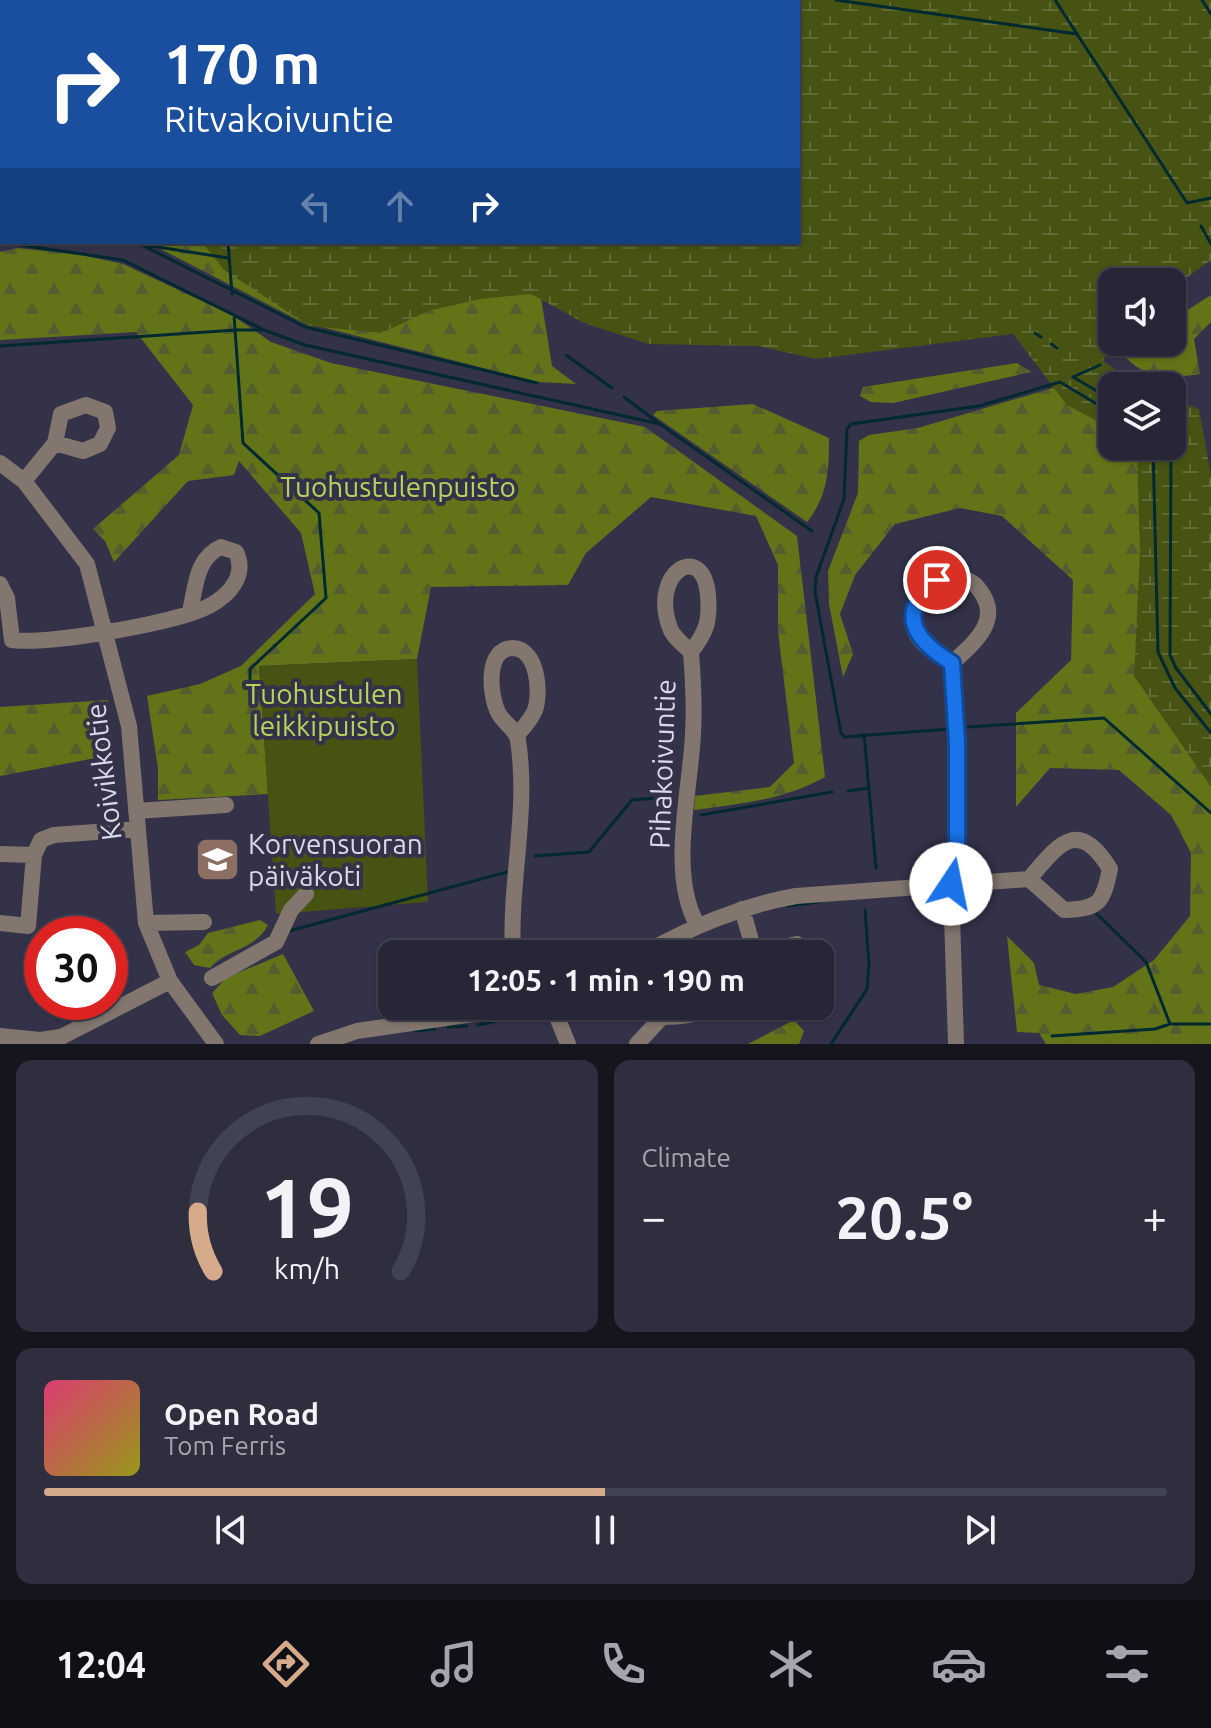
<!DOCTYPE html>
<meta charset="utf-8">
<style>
body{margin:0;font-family:Ubuntu,sans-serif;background:#2e2e3f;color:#f1f3f6;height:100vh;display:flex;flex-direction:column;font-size:30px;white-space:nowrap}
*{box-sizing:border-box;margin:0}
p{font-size:26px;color:#a4a5ad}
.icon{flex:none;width:44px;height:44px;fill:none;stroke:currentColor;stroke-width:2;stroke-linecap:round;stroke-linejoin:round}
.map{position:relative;height:1044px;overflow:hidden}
.side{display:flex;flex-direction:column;gap:16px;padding:16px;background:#15151e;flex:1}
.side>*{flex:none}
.hud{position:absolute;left:0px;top:0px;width:800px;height:244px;box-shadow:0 2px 6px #0004,0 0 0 2px #424352;background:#1a4fa0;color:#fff;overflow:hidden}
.buttons{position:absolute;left:1098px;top:268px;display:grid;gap:16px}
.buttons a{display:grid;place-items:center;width:88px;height:88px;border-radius:16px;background:#262637;box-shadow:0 2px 6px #0004,0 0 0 2px #424352;font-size:40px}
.speed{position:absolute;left:24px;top:916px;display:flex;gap:16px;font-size:40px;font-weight:700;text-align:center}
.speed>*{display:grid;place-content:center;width:104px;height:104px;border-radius:50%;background:#262637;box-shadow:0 2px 6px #0004,0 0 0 2px #424352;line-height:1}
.speed .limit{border:12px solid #d22;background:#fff;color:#111}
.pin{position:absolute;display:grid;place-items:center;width:68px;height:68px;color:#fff;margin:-34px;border:4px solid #fff;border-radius:50%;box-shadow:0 2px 8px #0007}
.me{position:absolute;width:88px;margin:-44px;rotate:11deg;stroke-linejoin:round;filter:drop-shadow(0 0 6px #0008)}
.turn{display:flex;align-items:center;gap:28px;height:168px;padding:0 32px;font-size:36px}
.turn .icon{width:104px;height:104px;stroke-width:2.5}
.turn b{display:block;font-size:56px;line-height:68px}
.lanes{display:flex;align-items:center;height:76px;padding:0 32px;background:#0003;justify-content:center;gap:40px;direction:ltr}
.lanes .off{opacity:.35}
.big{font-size:60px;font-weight:700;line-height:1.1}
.side .tile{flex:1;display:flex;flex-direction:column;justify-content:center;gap:12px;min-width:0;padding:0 28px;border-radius:16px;background:#2e2e3f}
.side .dial{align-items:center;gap:0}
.dial svg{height:208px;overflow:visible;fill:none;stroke:#424352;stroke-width:7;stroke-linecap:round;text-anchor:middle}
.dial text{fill:#f1f3f6;stroke:none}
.song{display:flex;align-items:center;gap:24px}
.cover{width:96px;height:96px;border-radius:12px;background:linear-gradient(135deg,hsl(340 70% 55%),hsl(60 70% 35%))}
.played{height:8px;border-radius:4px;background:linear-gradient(90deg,#d6ab8b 50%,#424352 50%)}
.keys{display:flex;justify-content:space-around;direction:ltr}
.heat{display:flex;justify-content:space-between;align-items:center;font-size:44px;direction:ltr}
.side .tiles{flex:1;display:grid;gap:16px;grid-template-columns:1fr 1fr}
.tile:last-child{grid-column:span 2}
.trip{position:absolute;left:378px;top:940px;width:456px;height:80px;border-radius:16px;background:#262637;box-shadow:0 2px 6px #0004,0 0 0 2px #424352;font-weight:700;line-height:80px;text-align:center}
.menu{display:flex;height:128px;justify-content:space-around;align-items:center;background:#0f0f16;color:#a4a5ad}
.menu .icon{width:56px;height:56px}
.menu .on{color:#d6ab8b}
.menu b{font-size:36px;color:#f1f3f6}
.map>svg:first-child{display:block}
.forest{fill:url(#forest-firs)}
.wetland{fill:url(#wetland-marsh)}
.park{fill:#475313}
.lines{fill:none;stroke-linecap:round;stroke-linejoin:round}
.stream{stroke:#002930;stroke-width:3}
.minor{stroke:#82766e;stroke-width:16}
.route-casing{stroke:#114b97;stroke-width:20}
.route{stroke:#1a73e8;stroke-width:14}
.labels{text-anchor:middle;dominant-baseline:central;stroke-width:8;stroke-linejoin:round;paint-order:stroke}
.park-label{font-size:28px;fill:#b9d25e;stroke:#333249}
.street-label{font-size:28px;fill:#d9d9e8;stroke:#333249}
.poi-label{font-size:28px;fill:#d9d9e8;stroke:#333249;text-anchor:start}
</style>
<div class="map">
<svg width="1211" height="1044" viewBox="0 0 1211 1044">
<defs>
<pattern id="forest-firs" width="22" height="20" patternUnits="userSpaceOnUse" patternTransform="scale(2)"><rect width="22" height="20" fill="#637418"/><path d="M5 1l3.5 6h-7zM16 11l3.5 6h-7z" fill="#545d2d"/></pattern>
<pattern id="wetland-marsh" width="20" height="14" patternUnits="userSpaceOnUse" patternTransform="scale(2)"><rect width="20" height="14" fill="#475313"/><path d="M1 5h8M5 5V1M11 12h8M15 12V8" fill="none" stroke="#616b35"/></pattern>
</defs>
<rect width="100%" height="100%" fill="#333249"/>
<path class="forest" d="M147 242H532L552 366 576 384 539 382 302 322Z
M18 248 82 255 123 264 232 315 271 342 331 363 645 427 797 536 825 777C784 800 740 804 694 810L695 796 770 787 794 763 778 632V565L756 516 651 497 586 553 568 585 431 587 417 659 259 666 268 794 158 800V768L147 696 200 684 241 666 315 594 301 533 239 461 234 475 188 481 114 562 105 541 93 529 179 455 193 405 136 332 0 340V252Z
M1211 295V322L1194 339 1200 374C1170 379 1140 379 1121 351L1131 342H1172V320Z
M1017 363 1031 372 893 403 871 402 860 396 863 387Z
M1056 387 1112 419V446H1144L1211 742V1044H1046L1039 1033 1017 1032 1007 936 1034 963 1039 985 1076 994 1113 987 1154 960 1190 916 1191 853 1171 815 1119 770 1050 768 1016 807V713L1071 660 1073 580 1002 516 960 508 895 524 855 575 840 614 853 654 843 677 829 604 828 571 858 493 859 441 869 435 918 428Z
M753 404 829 438C829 470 828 496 807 522L653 415 657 411Z
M108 700 112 755 0 776V707Z
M260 920 268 925C255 950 228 948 210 968L194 965 185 952 199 945 208 933Z
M283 954 314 1011 260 1036 240 1035 222 1015 212 993 226 978Z
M794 1020 804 1031 799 1044H748Z"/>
<path class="wetland" d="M0 0H1211V260L1172 288V282H1112L1113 342 1103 361 1139 386H1112V429L1067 405 1013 334 816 359 757 346 648 344 584 323 531 294 481 299 428 311 382 333 309 326 224 270 202 242H798V2H2L0 213Z
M1172 399 1199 409 1211 475V787L1134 676 1140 551 1137 455 1132 446H1172Z"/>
<path class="park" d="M417 659 428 902 276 914 259 666Z"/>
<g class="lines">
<path class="stream" d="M1 0 14 2
M214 0V2
M836 0 1077 34 1187 203 1211 198
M1055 0 1077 34
M1202 0 1211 14
M0 112H2
M0 221H2
M1201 226 1211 244
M136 242 305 327 537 383
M228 242 232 294
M20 245 123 260 262 329
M145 245 228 258
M234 315 243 443 319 513 326 598 250 669V697
M1035 333 1041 337
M1051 344 1057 348
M0 346 236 330H264L305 345 660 424 812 531
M566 355 612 388
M1073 377 1112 400
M1073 377 1100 365
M624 397 657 422
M1153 446 1158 652 1175 688 1211 733
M1171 446 1170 655 1176 668 1211 714
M968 727 1104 718 1211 813
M950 729 844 737 841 733 815 592 816 577 844 499 847 429 851 424 979 406 1060 382 1112 413
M864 734 876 868
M848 791 868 788
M701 815 832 792
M535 856 589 852 632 800 669 797
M787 906 819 902
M1096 913 1146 962 1170 1024H1211
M289 931 507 872
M478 1025 537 1012
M448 1027 467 1026
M415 1031 435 1029
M1052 1036 1155 1029 1170 1024
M831 1044 867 989 869 965 865 910"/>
<path class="minor" d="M0 463 24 481 87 564 129 726 146 923 170 981 216 1044
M24 481 55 443 83 451 100 444 108 428 105 412 86 405 61 414 55 443
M0 584 7 598 12 640C48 645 177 623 209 606 230 595 247 575 236 552L221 547C196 558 196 586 190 611
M691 652C684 645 673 637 670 628 649 572 703 540 708 595 710 621 707 631 691 652 693 679 695 706 693 733 691 788 668 873 697 924
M952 663C938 655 921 646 915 631 904 608 928 578 951 577 960 576 973 581 978 588 1004 619 975 642 952 663L957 743V883
M136 811 226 805
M0 854 34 855
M951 884 956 1044
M742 909 755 954
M0 923 28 926 34 855 41 840 54 835 137 829
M146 923 204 922
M513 954C509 882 529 812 518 740 516 728 501 722 497 710 490 694 485 648 513 648 538 649 541 693 535 710 531 720 524 727 517 735
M642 954C692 927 740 906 796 896L1029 879 1064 910C1099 909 1103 903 1110 869 1078 816 1058 845 1029 879
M755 954 797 944
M212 978 276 942 291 910 306 894
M654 1006 662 1017C684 1017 702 1014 722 1006
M555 1012 568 1044
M0 1036 40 1040 61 1037 170 981
M318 1044 357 1031 529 1006
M637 1044 662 1017"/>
</g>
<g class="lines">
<defs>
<path id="route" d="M937 580C896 613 913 639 952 663L957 743V883L951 884"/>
</defs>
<use href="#route" class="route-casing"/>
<use href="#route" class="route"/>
</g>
<defs>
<symbol id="school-square" viewBox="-11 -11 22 22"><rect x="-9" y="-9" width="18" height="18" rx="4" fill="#8d6e63" stroke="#333249"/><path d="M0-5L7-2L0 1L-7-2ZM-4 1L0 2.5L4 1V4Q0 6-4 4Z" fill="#fff"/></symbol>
</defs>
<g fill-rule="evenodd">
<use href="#school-square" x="192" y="834" width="51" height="51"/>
</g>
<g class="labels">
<g class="park-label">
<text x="398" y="486">Tuohustulenpuisto</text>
<text x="324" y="693">Tuohustulen<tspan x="324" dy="32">leikkipuisto</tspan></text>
</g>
<g class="street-label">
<text transform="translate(662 764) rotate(-88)">Pihakoivuntie</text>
<text transform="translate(103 772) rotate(-97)">Koivikkotie</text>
</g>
<g class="poi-label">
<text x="248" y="843">Korvensuoran<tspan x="248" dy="32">päiväkoti</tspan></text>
</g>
</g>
</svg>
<div class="buttons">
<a><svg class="icon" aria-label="sound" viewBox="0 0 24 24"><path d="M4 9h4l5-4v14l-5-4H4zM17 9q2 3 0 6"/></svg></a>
<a><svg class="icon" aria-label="layers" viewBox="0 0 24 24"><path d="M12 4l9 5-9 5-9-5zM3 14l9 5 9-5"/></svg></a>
</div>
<div class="speed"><div class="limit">30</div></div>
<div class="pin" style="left:937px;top:580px;background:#d93025"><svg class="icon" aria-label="arrive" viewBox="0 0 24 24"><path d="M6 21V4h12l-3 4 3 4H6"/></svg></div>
<svg class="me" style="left:951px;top:884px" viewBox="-20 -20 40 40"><circle r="19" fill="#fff"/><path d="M0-13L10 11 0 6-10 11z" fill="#1a73e8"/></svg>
<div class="trip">12:05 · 1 min · 190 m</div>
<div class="hud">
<div class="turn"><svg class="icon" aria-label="right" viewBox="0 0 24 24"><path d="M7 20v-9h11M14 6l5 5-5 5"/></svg><div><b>170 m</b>Ritvakoivuntie</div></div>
<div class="lanes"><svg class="icon off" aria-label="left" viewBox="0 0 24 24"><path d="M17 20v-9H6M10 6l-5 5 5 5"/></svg><svg class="icon off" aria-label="ahead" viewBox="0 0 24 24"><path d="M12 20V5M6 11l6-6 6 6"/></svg><svg class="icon" aria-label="right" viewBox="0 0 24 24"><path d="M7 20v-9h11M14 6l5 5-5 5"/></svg></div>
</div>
</div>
<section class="side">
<div class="tiles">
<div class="tile dial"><svg viewBox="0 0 100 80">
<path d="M14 69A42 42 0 1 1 86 69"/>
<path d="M14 69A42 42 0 0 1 8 46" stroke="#d6ab8b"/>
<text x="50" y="56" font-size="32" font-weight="700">19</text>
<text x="50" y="72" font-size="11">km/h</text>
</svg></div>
<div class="tile"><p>Climate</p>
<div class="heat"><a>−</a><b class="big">20.5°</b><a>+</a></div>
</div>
<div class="tile">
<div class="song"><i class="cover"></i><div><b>Open Road</b><p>Tom Ferris</p></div></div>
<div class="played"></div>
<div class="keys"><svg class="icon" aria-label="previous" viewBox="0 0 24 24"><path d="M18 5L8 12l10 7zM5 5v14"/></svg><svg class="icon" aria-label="pause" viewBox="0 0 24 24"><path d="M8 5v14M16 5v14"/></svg><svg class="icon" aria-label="next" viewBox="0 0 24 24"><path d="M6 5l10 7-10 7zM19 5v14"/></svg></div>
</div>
</div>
</section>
<nav class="menu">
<b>12:04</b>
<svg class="icon on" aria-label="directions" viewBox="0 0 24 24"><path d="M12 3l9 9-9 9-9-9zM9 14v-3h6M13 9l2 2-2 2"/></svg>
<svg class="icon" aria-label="music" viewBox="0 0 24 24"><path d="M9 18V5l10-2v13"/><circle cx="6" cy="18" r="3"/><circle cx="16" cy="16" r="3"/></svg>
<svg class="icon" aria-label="phone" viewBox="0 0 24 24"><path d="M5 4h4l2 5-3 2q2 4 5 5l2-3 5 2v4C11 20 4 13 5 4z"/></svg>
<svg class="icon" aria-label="climate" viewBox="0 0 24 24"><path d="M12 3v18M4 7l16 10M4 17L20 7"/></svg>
<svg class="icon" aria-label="car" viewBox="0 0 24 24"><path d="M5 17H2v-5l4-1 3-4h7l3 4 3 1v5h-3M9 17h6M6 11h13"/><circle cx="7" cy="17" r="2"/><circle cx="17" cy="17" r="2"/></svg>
<svg class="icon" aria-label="filters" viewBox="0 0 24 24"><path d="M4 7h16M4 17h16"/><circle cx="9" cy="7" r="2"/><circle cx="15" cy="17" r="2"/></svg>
</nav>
